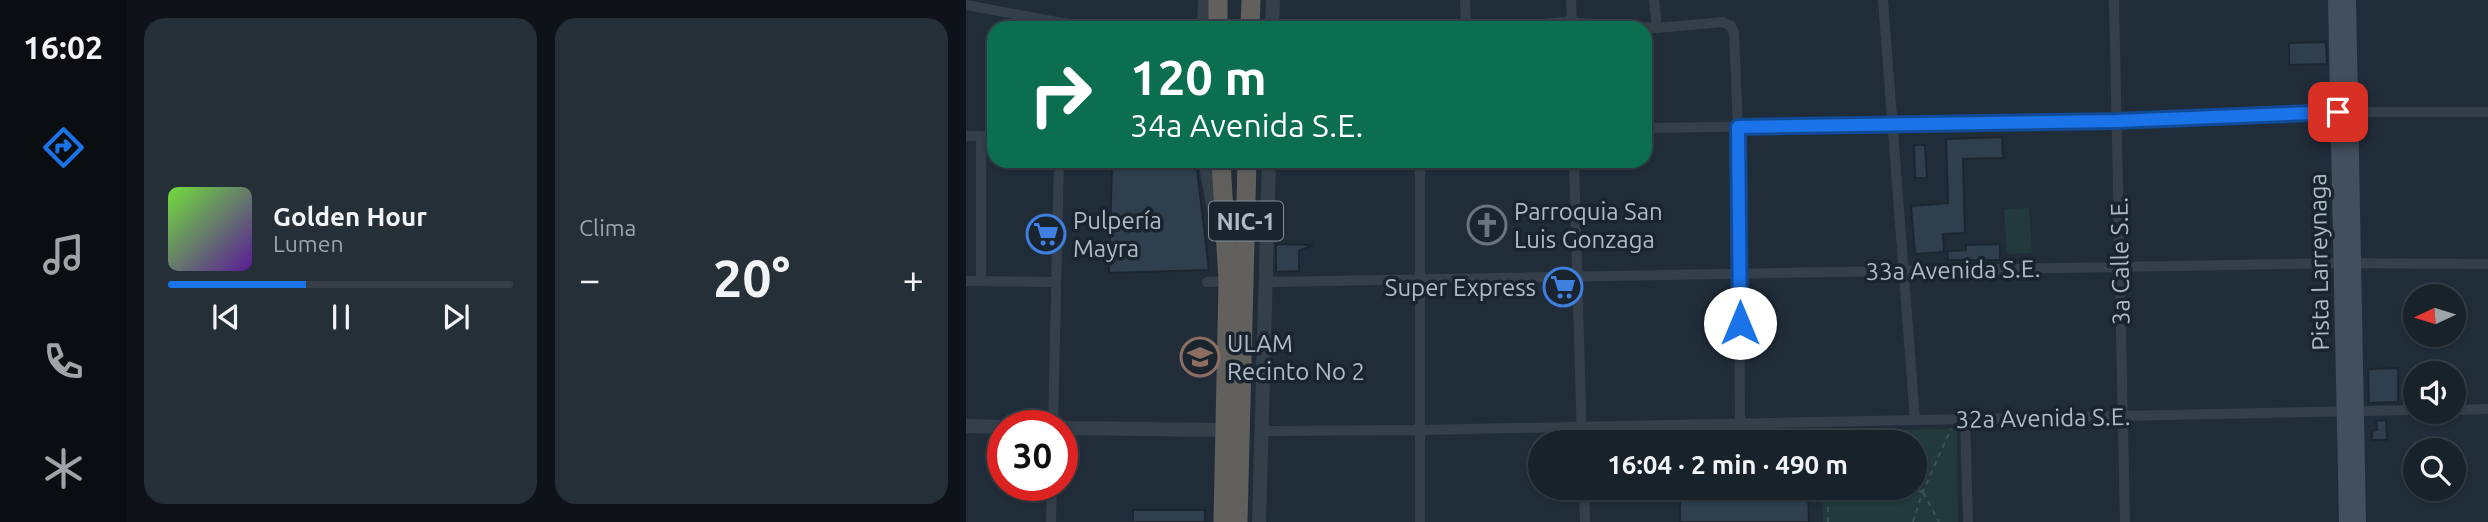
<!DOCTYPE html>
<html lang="es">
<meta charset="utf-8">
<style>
body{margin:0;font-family:Ubuntu,sans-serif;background:#252f37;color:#f1f3f6;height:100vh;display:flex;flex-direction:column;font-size:26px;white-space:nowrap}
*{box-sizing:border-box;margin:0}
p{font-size:23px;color:#9fa4a9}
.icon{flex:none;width:38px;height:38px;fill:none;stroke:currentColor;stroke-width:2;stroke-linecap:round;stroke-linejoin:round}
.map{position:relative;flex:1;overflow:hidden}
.side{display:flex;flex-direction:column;gap:18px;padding:18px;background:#0d1318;width:840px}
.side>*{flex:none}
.hud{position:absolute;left:21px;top:21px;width:665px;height:147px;border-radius:21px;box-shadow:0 2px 5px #0004,0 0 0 2px #363f47;background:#0b6e4f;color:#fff;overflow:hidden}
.needle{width:46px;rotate:266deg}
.tools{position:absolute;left:1437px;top:284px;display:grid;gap:14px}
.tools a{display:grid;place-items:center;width:63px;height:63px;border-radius:50%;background:#18222b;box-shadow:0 2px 5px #0004,0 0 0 2px #363f47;font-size:35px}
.speed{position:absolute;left:21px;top:410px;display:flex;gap:14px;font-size:35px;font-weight:700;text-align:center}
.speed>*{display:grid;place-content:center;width:91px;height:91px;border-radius:50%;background:#18222b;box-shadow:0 2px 5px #0004,0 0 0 2px #363f47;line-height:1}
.speed .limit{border:10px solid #d22;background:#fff;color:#111}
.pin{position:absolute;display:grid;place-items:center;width:60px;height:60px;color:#fff;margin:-30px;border-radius:14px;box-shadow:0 4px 10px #0006}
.me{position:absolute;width:77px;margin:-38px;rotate:0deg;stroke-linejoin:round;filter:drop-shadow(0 0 5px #0008)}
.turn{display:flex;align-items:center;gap:24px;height:147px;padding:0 28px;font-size:32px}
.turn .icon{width:91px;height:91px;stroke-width:2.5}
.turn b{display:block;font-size:49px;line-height:60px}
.big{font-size:52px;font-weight:700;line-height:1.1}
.side .widget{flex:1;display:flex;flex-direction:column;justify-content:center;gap:10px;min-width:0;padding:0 24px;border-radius:21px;background:#252f37}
.song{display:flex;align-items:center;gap:21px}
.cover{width:84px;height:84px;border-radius:10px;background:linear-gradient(135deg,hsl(100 70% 55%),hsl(270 70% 35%))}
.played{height:7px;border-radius:4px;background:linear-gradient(90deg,#1a73e8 40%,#363f47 40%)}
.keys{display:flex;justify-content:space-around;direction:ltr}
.heat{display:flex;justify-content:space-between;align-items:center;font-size:38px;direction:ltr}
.side .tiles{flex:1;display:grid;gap:18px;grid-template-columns:repeat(2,1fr)}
.trip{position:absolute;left:562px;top:430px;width:399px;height:70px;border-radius:35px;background:#18222b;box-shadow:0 2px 5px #0004,0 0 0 2px #363f47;font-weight:700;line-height:70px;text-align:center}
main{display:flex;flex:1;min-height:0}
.tab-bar{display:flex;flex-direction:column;width:126px;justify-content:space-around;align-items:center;background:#0a0e11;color:#9fa4a9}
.tab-bar .icon{width:49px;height:49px}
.tab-bar .current{color:#1a73e8}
.tab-bar b{font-size:32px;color:#f1f3f6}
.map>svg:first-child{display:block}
.green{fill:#223a3b}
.building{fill:#2f3f4e;stroke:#1b2630;stroke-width:2}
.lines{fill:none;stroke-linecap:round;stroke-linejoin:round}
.path{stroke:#3b5352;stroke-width:2;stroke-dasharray:5 5;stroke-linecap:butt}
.minor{stroke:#343f4a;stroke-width:10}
.tertiary{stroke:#343f4a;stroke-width:14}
.secondary{stroke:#424f5d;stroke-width:16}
.trunk{stroke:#61605d;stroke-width:19}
.route-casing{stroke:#114b97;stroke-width:18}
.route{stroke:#1a73e8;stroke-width:12}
.labels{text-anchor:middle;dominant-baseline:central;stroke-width:7;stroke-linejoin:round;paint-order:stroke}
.shield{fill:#19242e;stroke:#818d98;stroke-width:2}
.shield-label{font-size:23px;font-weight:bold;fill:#aebac6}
.poi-label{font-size:24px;fill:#aebac6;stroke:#19242e;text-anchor:start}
.street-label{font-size:24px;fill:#aebac6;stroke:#19242e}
</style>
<main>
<nav class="tab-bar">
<b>16:02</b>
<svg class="icon current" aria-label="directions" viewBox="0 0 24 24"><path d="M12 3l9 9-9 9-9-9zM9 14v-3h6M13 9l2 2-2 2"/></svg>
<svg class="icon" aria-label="music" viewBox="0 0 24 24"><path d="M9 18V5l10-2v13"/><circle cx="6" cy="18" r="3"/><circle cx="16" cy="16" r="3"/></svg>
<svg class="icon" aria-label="phone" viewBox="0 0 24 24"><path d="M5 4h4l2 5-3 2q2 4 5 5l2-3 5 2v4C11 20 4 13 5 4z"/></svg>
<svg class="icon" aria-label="climate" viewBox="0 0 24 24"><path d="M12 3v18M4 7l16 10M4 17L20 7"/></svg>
</nav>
<section class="side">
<div class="tiles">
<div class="widget">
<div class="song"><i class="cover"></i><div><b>Golden Hour</b><p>Lumen</p></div></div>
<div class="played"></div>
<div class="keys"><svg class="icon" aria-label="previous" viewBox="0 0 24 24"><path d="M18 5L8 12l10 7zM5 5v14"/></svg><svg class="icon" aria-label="pause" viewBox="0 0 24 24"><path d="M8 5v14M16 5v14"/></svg><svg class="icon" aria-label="next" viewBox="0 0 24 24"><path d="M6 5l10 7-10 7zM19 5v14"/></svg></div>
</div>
<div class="widget"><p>Clima</p>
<div class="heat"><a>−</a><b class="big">20°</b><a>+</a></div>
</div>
</div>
</section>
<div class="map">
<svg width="1522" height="522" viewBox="0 0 1522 522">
<rect width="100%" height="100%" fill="#202d39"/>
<path class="green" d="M1063 208 1066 253 1041 254 1038 209Z
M991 428 992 522H857L856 488H948V443H855V433Z"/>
<path class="building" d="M1360 42 1361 64 1323 65V43Z
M1036 137 1037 158 997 159 999 233 977 234 978 252 949 254 945 206 982 203 980 139Z
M948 145H959L961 178H949Z
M146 161H230L243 270 143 273Z
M310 244 347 245 333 251V271L310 272Z
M1034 244V260H982L981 251 1000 250V245Z
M1432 368V402L1403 403 1402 369Z
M1420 420 1421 440H1406V431L1411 430 1410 421Z
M714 488H767V497L799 498V488H842L843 522H714Z
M167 510H239V522H167Z"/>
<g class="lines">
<path class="path" d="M924 431 930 443
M861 433V443
M948 475 973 522
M862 495 956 491
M862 522V488
M947 522 957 491 985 429"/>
<path class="minor" d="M499 0 500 28
M605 0 606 28
M688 0 691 28
M917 0 949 420
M1148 0 1159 522
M0 5 96 23 139 28
M536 28 597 22 691 28 757 22 765 26 768 33 772 127 774 423
M679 128 1150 121 1372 112H1522
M0 136H28
M15 136V281
M608 161 616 443
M0 281 90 282
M241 282 262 281
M299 282 1375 263 1522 264
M1488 410 1522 409
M999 419 1002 522
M87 425 93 161
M295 431 454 430 1449 410
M618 488 619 522
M85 522 86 485
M454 522V161"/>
<path class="tertiary" d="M238 28 239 0
M306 28 307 0
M239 161 251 225
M0 426 37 427
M96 428 260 430
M293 522 303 161"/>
<path class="secondary" d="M1370 0 1381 522
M1382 0 1392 522"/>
<path class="trunk" d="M252 0V28
M284 28 285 0
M255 161 262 281 257 522
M272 522 281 161"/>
</g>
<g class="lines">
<defs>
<path id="route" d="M774 323 772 127 1150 121 1372 112"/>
</defs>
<use href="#route" class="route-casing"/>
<use href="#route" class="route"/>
</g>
<defs>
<symbol id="church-ring" viewBox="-11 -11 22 22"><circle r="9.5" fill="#19242e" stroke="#6b7280" stroke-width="1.5"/><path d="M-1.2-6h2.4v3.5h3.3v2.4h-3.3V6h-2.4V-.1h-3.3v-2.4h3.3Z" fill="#6b7280"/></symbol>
<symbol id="supermarket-ring" viewBox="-11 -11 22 22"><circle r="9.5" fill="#19242e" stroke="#3f7fe0" stroke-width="1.5"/><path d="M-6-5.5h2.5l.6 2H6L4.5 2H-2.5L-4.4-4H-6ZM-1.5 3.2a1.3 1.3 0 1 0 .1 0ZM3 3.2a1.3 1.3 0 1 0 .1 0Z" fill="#3f7fe0"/></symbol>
<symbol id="university-ring" viewBox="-11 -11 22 22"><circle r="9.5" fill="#19242e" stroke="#8d6e63" stroke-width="1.5"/><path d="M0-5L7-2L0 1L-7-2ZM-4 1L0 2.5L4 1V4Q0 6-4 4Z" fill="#8d6e63"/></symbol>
</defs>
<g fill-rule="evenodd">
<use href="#church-ring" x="499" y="203" width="44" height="44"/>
<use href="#supermarket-ring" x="58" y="212" width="44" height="44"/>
<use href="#supermarket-ring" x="575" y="265" width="44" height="44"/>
<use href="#university-ring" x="212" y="335" width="44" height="44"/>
</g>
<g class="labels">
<rect class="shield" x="243" y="201.5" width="74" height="39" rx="5"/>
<g class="shield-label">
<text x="280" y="221">NIC-1</text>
</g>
<g class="poi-label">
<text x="548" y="211">Parroquia San<tspan x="548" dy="28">Luis Gonzaga</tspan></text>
<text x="107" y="220">Pulpería<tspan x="107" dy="28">Mayra</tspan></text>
<text x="570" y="287" text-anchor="end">Super Express</text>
<text x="261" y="343">ULAM<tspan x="261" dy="28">Recinto No 2</tspan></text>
</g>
<g class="street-label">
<text transform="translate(1154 261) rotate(-91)">3a Calle S.E.</text>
<text transform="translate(1353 262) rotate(-91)">Pista Larreynaga</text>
<text transform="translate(987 270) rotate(-1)">33a Avenida S.E.</text>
<text transform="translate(1077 418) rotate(-1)">32a Avenida S.E.</text>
</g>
</g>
</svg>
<div class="tools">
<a><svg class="needle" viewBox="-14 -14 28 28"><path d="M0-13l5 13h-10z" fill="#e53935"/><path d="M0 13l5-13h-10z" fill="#9fa4a9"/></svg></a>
<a><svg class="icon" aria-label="sound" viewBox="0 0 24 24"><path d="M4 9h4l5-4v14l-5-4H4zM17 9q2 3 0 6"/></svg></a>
<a><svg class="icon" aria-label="search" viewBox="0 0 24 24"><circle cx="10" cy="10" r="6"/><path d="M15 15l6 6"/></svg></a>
</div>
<div class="speed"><div class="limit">30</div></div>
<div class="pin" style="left:1372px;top:112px;background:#d93025"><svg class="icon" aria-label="arrive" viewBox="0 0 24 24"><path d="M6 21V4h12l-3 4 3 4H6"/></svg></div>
<svg class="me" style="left:774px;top:323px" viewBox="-20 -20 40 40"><circle r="19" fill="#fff"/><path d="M0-13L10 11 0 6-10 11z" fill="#1a73e8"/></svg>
<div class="trip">16:04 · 2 min · 490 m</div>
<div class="hud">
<div class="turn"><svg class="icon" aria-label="right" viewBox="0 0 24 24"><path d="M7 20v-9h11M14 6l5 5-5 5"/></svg><div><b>120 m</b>34a Avenida S.E.</div></div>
</div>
</div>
</main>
